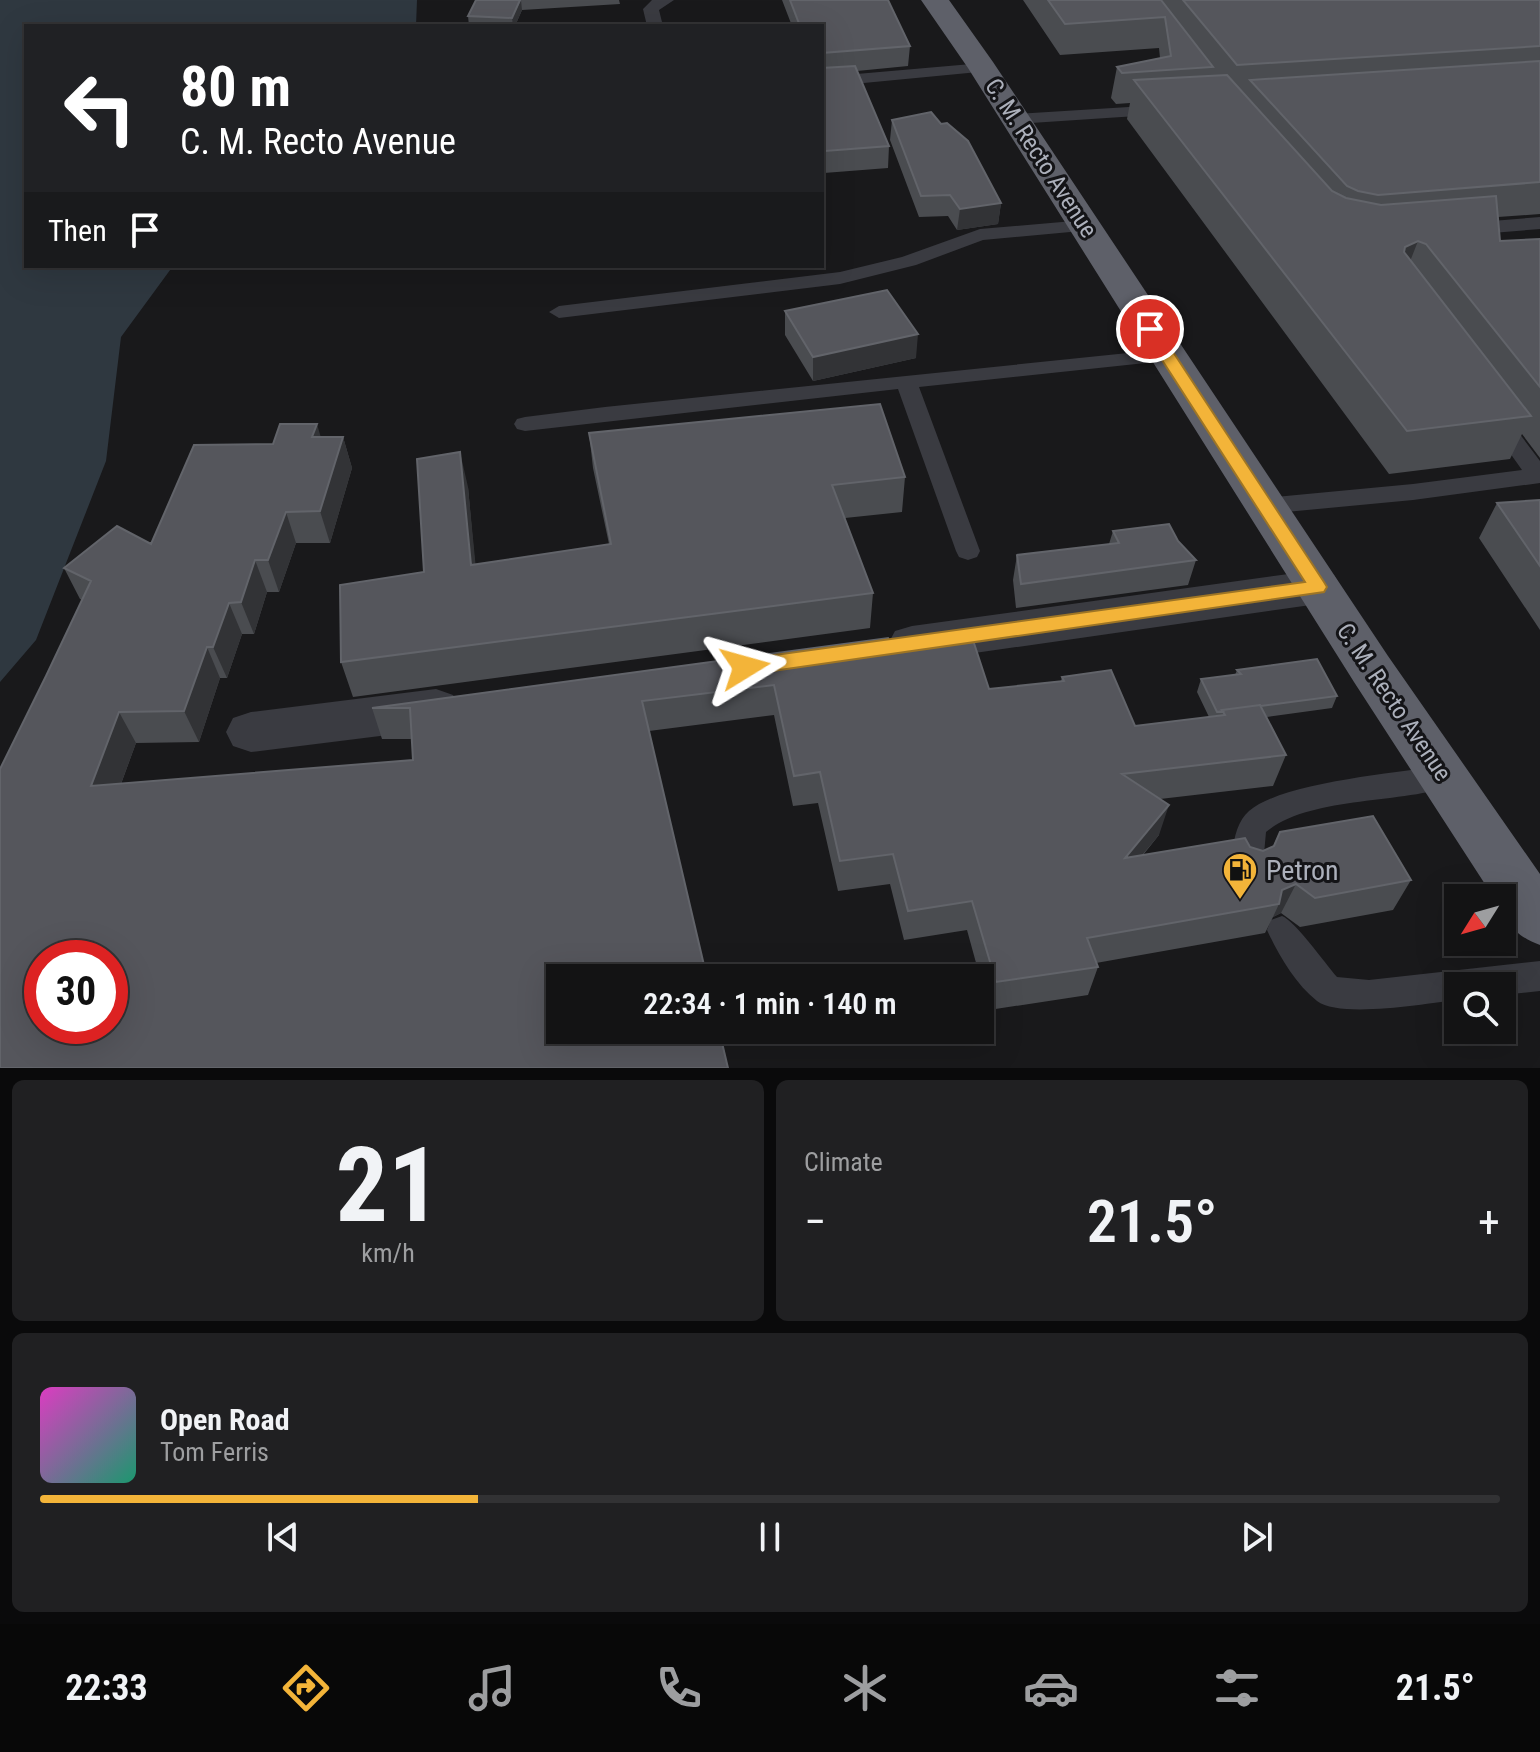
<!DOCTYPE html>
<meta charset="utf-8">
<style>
body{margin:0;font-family:"Roboto Condensed",sans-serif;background:#202022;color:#f1f3f6;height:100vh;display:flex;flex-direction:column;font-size:30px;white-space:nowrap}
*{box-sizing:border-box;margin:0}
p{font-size:26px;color:#9d9ea0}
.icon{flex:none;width:44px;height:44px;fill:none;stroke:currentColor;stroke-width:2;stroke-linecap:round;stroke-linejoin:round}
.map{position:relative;height:1068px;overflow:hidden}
.drawer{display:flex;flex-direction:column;gap:12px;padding:12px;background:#0a0a0b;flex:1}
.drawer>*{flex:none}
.hud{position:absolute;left:24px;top:24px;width:800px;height:244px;border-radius:0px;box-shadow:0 8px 32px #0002,0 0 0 2px #323234;background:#202124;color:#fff;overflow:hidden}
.needle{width:52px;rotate:233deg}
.fabs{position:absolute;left:1444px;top:884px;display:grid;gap:16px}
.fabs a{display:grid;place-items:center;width:72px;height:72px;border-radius:0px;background:#131314;box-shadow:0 8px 32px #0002,0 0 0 2px #323234;font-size:40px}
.speed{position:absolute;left:24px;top:940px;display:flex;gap:16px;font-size:40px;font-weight:700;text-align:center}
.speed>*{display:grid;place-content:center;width:104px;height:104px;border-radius:50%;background:#131314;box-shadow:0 8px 32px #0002,0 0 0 2px #323234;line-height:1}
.speed .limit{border:12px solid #d22;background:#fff;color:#111}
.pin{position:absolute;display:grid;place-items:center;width:68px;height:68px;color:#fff;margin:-34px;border:4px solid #fff;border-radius:50%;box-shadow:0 2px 8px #0007}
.me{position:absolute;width:88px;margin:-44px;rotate:82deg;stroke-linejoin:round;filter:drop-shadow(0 0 6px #0008)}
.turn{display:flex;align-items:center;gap:28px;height:168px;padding:0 24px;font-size:36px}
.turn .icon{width:104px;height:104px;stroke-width:2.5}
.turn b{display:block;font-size:56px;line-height:68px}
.then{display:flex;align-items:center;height:76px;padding:0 24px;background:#0003;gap:16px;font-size:30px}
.big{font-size:60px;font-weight:600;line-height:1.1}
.drawer .card{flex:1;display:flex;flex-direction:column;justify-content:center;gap:12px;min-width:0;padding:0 28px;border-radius:12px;background:#202022}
.drawer .dial{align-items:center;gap:0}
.dial b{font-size:104px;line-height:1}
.song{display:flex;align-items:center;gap:24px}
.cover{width:96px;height:96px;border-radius:12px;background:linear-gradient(135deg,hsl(310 70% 55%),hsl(160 70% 35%))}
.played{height:8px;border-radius:4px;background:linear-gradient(90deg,#f3b439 30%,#323234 30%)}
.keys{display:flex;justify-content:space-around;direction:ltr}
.heat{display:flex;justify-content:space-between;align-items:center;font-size:44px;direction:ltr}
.drawer .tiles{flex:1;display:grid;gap:12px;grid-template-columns:1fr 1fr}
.card:last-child{grid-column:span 2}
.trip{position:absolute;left:546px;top:964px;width:448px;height:80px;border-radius:0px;background:#131314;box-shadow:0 8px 32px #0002,0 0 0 2px #323234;font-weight:600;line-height:80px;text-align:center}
.dock{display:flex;height:128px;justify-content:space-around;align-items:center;background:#080808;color:#9d9ea0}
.dock .icon{width:56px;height:56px}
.dock .current{color:#f3b439}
.dock b{font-size:36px;color:#f1f3f6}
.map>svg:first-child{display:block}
.water{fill:#2f3840}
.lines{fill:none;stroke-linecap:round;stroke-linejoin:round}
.service{fill:#3a3b41;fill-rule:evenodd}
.minor{fill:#3a3b41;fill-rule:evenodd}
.trunk{fill:#5e6069;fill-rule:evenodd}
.wall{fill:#4a4c50}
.shaded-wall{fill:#323336}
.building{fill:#55565c;stroke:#62646a;stroke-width:2;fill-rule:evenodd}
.route{fill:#f3b439;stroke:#9e7525;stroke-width:2}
.labels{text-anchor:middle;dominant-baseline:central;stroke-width:6;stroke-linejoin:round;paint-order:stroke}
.street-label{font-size:24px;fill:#acb0bb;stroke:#141417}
.near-poi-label{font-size:28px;fill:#acb0bb;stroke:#141417;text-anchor:start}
</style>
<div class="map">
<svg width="1540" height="1068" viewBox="0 0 1540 1068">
<rect width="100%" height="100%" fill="#19191b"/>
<path class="water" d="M0 0H417L416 26H26V266H173L121 337 106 461 36 640 0 682Z"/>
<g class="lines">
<path class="service" d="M652 0H674L659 10 663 26H647L643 9Z
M983 63 991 68 989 71 822 87V77Z
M1161 105 1169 110 1167 114 1016 124 1008 119 1016 114Z
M1540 217V229L1467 235 1458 229 1467 223Z
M1085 220 1092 222 1094 226 1092 230 983 240 916 265 840 284 559 318 549 312 559 306 840 272 902 257 980 229Z
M1167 349 1174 350 1177 355 1174 360 919 387 980 551 977 557 968 560 959 557 956 551 898 389 525 431 517 429 514 424 517 419 525 417 605 407Z
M1499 415 1507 417 1540 461V483L1413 500 1265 514 1257 512 1253 506 1257 500 1265 498 1413 484 1522 470 1488 422 1491 417Z
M1445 765 1455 769 1459 777 1455 785C1402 804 1309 796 1266 832L1263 865 1258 874 1248 878 1238 874C1229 857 1233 825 1249 811 1283 782 1398 773 1445 765Z
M1282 916C1295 921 1324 962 1337 977L1369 980 1540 961V991L1502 995V986H1458V1000C1427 1003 1341 1019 1317 1001 1295 984 1278 954 1267 930L1271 920Z"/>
<path class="minor" d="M1318 570 1334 575 1341 587 1334 599 1318 604 912 662 895 657 888 644 895 631 912 626Z
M436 689 453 695 461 709 453 723 436 729 251 752 233 746 226 732 233 718 251 712Z"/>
<path class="trunk" d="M921 0H949L993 62 1388 656 1540 874V945C1518 937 1502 923 1502 898H1494L1354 682 968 68Z"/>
</g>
<path class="wall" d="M476 0H619L620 4 522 10 515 26H469L468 16Z
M782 0H888L910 46 908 66 857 71 889 146 888 168 824 173 822 166V26H792Z
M1023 0H1540V214L1498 217 1500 241 1540 239V458L1522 434 1510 459 1389 474 1127 119 1130 103 1116 104 1111 98 1117 67 1160 58 1159 48 1060 55Z
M892 120 1001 203 998 224 957 230 948 216 919 217 890 140Z
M785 311 916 358 813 381 785 335Z
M589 433 905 477 902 512 845 518 873 593 870 628 353 697 341 662 424 572 468 487 475 565 609 544 593 468Z
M321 437H343L352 468 330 543H296L279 592H267L254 634H242L227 678H220L199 742 136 743 121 784 413 760 412 739H382L372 708 890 644 989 689 1061 681 1062 677 1135 726 1209 717 1197 692 1201 679 1235 675 1237 670 1337 696 1332 708 1267 717 1286 755 1273 786 1160 799 1159 835 1143 855 1250 847 1263 851 1273 846 1280 832 1411 880 1393 910 1300 927 1281 913 1273 917 1265 933 1096 963 1098 967 1088 995 989 1010 967 930 904 940 890 884 838 891 818 803 793 806 774 715 649 731 0 1068 46 676 82 600 80 599 64 568 151 544 273 444Z
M1540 500V630L1479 538 1497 503Z
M1113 531 1178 541 1196 560 1188 585 1016 608 1013 580 1017 555 1109 544Z"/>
<path class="shaded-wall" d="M521 0 522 10 515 26H513L512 18Z
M1001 203 998 224 957 230 960 209Z
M1418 241 1402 282 1405 247Z
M918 334 916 358 813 381V357Z
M317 424 326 455 312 437Z
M343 437 352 468 330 543 320 511Z
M460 452 468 487 479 600 471 565Z
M286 512 296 543 279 592 268 560Z
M255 560 267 592 254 634 241 602Z
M229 603 242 634 227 678 213 647Z
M207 647 220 678 199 742 184 711Z
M119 712 136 743 109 816 91 786Z
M1169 805 1159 835 1115 887 1125 858Z
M1296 884 1281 913 1273 917 1279 904 1282 890Z"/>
<path class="building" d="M476 0H520L512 18 468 16Z
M790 0H888L910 46 822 53V55V26H800Z
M1048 0H1161L1213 67 1122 73 1117 67 1171 56 1165 17 1065 24Z
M1183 0H1540V46L1237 65Z
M1540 61V182L1378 195 1358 191 1347 186 1250 80Z
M855 66 889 146 825 151 822 143V68Z
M1227 75 1332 191 1346 198 1381 205 1496 196 1500 241 1540 239V387L1426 244 1418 241 1405 247 1404 252 1531 416 1407 431 1134 80Z
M931 112 941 124 947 123 968 141 1001 203 960 209 950 195 921 196 892 120Z
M887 290 918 334 813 357 785 311Z
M880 404 905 477 832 485 873 593 341 662 340 585 424 572 417 459 460 452 471 565 611 544 589 433Z
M280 424H317L312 437H343L320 511 286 512 268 560H255L241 602 229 603 213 647H207L184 711 119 712 91 786 413 760 410 708H372L888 638 890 644 971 634 989 689 1064 681 1062 677 1111 670 1135 726 1225 715 1222 710 1260 705 1286 755 1122 774 1169 805 1125 858 1245 838 1250 847 1263 851 1274 846 1280 832 1373 816 1411 880 1315 898 1296 884 1282 890 1279 904 1087 938 1098 967 996 982 972 901 908 911 893 854 840 861 820 772 794 776 774 685 642 701 707 978H560V1030H719L728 1068H0V769L46 676 91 581 64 568 117 526 151 544 194 445 273 444ZM42 958H110V1026H42Z
M1540 500V566L1497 503Z
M1169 524 1178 541 1196 560 1021 584 1017 555 1119 543 1113 531Z
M1317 659 1337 696 1261 706 1260 705 1222 710 1223 711 1217 712 1201 679 1241 674 1237 670Z"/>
<path class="route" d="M1150 324 1158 329 1324 582 1327 587 1324 592 745 675 738 672 735 667 738 662 745 659 1305 582 1142 329Z"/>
<defs>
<symbol id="fuel-pin" viewBox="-11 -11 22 30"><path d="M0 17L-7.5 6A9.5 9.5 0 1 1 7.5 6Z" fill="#f3b439" stroke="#141417"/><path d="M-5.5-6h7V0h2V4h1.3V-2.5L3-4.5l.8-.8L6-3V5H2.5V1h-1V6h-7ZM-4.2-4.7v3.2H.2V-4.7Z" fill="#111"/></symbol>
</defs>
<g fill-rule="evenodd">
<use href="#fuel-pin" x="1220" y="850" width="40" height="54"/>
</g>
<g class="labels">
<g class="street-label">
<text transform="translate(1041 158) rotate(57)">C. M. Recto Avenue</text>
<text transform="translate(1394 702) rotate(56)">C. M. Recto Avenue</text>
</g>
<g class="near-poi-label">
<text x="1266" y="870">Petron</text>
</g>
</g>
</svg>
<div class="fabs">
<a><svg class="needle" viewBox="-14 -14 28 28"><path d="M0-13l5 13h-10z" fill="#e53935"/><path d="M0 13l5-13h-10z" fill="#9d9ea0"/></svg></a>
<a><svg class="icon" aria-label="search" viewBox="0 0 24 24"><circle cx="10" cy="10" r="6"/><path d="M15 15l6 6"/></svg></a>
</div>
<div class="speed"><div class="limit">30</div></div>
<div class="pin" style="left:1150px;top:329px;background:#d93025"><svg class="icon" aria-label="arrive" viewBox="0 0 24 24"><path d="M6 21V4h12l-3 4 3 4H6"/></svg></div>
<svg class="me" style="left:745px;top:667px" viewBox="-20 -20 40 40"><path d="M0-17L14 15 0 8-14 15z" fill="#f3b439" stroke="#fff" stroke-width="4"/></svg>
<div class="trip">22:34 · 1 min · 140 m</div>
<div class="hud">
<div class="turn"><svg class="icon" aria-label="left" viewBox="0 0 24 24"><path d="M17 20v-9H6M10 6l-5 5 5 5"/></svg><div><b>80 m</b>C. M. Recto Avenue</div></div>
<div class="then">Then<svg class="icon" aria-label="arrive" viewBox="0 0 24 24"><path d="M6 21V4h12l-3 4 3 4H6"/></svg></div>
</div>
</div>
<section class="drawer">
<div class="tiles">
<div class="card dial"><b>21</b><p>km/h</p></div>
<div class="card"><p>Climate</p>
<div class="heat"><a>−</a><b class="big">21.5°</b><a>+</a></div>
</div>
<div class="card">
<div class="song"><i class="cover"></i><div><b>Open Road</b><p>Tom Ferris</p></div></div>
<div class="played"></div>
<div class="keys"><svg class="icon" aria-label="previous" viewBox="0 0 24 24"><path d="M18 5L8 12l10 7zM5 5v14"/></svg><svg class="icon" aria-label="pause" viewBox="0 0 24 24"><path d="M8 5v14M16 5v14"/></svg><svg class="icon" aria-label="next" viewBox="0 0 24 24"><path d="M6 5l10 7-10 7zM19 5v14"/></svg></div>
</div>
</div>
</section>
<nav class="dock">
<b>22:33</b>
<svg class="icon current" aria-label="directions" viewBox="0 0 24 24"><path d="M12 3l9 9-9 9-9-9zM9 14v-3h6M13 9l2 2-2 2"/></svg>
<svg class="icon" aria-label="music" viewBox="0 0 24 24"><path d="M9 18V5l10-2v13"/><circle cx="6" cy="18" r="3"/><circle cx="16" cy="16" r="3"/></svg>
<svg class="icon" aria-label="phone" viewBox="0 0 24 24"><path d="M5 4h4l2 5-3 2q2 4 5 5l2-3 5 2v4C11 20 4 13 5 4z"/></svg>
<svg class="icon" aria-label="climate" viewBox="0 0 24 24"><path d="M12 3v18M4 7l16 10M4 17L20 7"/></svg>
<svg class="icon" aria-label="car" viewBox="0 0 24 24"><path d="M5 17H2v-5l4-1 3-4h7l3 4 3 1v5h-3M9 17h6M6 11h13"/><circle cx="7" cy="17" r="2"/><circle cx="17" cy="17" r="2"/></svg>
<svg class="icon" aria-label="filters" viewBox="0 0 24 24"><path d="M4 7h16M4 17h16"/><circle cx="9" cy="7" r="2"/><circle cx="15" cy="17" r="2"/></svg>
<b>21.5°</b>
</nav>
